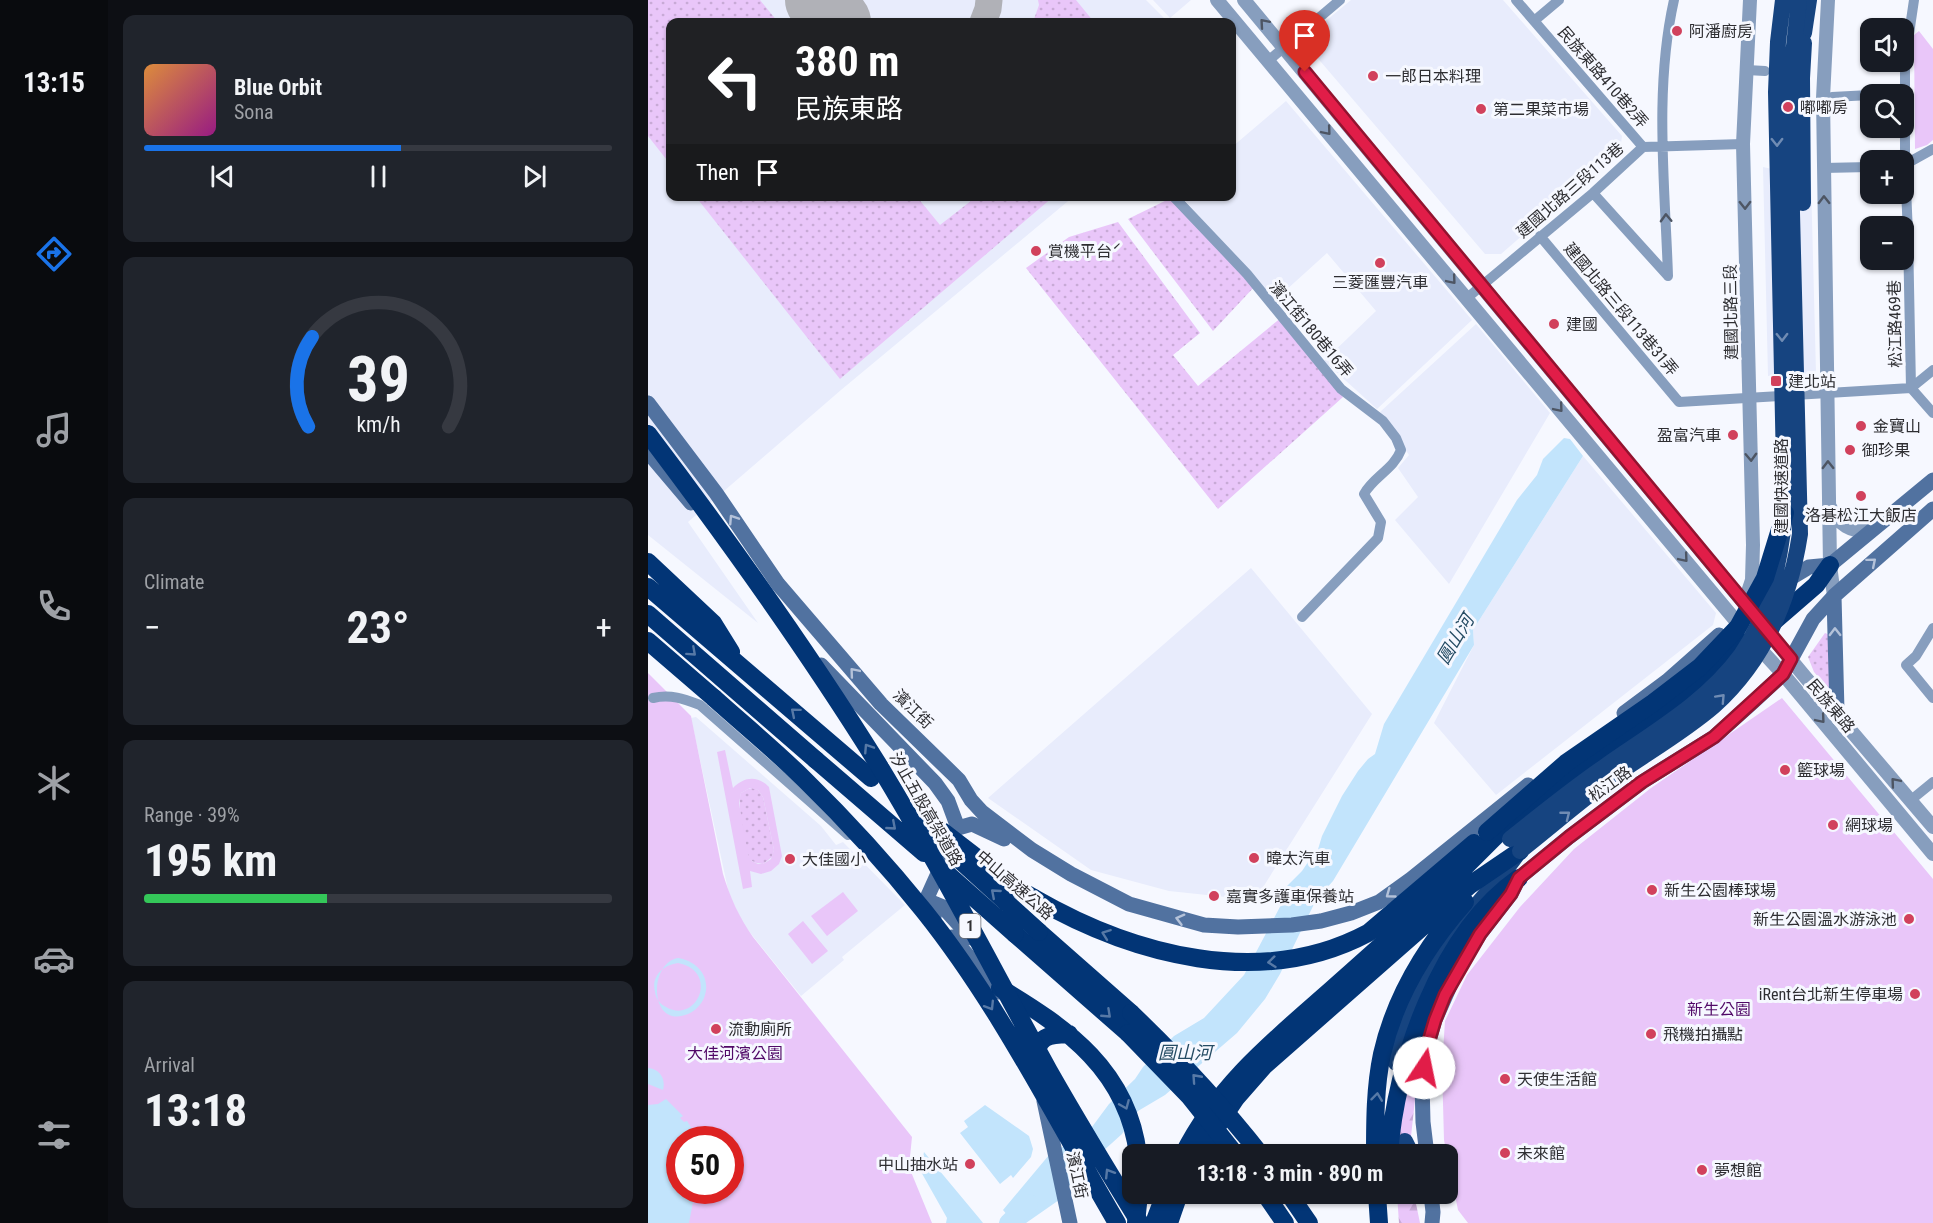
<!DOCTYPE html>
<meta charset="utf-8">
<style>
body{margin:0;font-family:"Roboto Condensed","Noto Sans TC",sans-serif;background:#20242c;color:#f1f3f6;height:100vh;display:flex;flex-direction:column;font-size:22px;white-space:nowrap}
*{box-sizing:border-box;margin:0}
p{font-size:20px;color:#9ea1a6}
.icon{flex:none;width:33px;height:33px;fill:none;stroke:currentColor;stroke-width:2;stroke-linecap:round;stroke-linejoin:round}
.map{position:relative;flex:1;overflow:hidden}
.drawer{display:flex;flex-direction:column;gap:15px;padding:15px;background:#0d0f14;width:540px}
.drawer>*{flex:none}
.top-card{position:absolute;left:18px;top:18px;width:570px;height:183px;border-radius:12px;box-shadow:0 2px 4px #0004;background:#202124;color:#fff;overflow:hidden}
.buttons{position:absolute;left:1212px;top:18px;display:grid;gap:12px}
.buttons a{display:grid;place-items:center;width:54px;height:54px;border-radius:12px;background:#171b24;box-shadow:0 2px 4px #0004;font-size:30px}
.speed{position:absolute;left:18px;top:1126px;display:flex;gap:12px;font-size:30px;font-weight:700;text-align:center}
.speed>*{display:grid;place-content:center;width:78px;height:78px;border-radius:50%;background:#171b24;box-shadow:0 2px 4px #0004;line-height:1}
.speed .limit{border:9px solid #d22;background:#fff;color:#111}
.pin{position:absolute;display:grid;place-items:center;width:51px;height:51px;color:#fff;margin:-62px -26px;border-radius:50% 50% 50% 0;rotate:-45deg;box-shadow:0 0 6px #0007}
.pin .icon{rotate:45deg}
.me{position:absolute;width:66px;margin:-33px;rotate:11deg;stroke-linejoin:round;filter:drop-shadow(0 0 4px #0008)}
.turn{display:flex;align-items:center;gap:21px;height:126px;padding:0 30px;font-size:27px}
.turn .icon{width:78px;height:78px;stroke-width:2.5}
.turn b{display:block;font-size:42px;line-height:51px}
.then{display:flex;align-items:center;height:57px;padding:0 30px;background:#0003;gap:12px;font-size:22px}
.big{font-size:45px;font-weight:700;line-height:1.1}
.drawer .tile{flex:1;display:flex;flex-direction:column;justify-content:center;gap:9px;min-width:0;padding:0 21px;border-radius:12px;background:#20242c}
.drawer .dial{align-items:center;gap:0}
.dial svg{height:156px;overflow:visible;fill:none;stroke:#363941;stroke-width:7;stroke-linecap:round;text-anchor:middle}
.dial text{fill:#f1f3f6;stroke:none}
.song{display:flex;align-items:center;gap:18px}
.cover{width:72px;height:72px;border-radius:9px;background:linear-gradient(135deg,hsl(30 70% 55%),hsl(310 70% 35%))}
.played{height:6px;border-radius:3px;background:linear-gradient(90deg,#1a73e8 55%,#363941 55%)}
.keys{display:flex;justify-content:space-around;direction:ltr}
.heat{display:flex;justify-content:space-between;align-items:center;font-size:33px;direction:ltr}
.charge{height:9px;border-radius:4px;background:linear-gradient(90deg,#34c759 39%,#363941 0)}
.trip{position:absolute;left:474px;top:1144px;width:336px;height:60px;border-radius:12px;background:#171b24;box-shadow:0 2px 4px #0004;font-weight:700;line-height:60px;text-align:center}
main{display:flex;flex:1;min-height:0}
.tabs{display:flex;flex-direction:column;width:108px;justify-content:space-around;align-items:center;background:#090b0e;color:#9ea1a6}
.tabs .icon{width:42px;height:42px}
.tabs .selected{color:#1a73e8}
.tabs b{font-size:27px;color:#f1f3f6}
.map>svg:first-child{display:block}
.built{fill:#e8ecfc}
.grass{fill:url(#grass-dots)}
.forest{fill:url(#forest-firs)}
.green{fill:#e9c6f9;fill-rule:evenodd}
.water{fill:#c2e4fc;fill-rule:evenodd}
.lines{fill:none;stroke-linecap:round;stroke-linejoin:round}
.river{stroke:#c2e4fc;stroke-width:18}
.taxiway{stroke:#b0b1b7;stroke-width:27}
.runway{stroke:#b0b1b7;stroke-width:68}
.minor{stroke:#879ebe;stroke-width:10}
.tertiary{stroke:#879ebe;stroke-width:14}
.secondary{stroke:#5172a0;stroke-width:15}
.trunk{stroke:#164480;stroke-width:16}
.motorway{stroke:#023576;stroke-width:18}
.trunk-bridge{stroke:#164480;stroke-width:16}
.motorway-bridge{stroke:#023576;stroke-width:18}
.oneway{stroke:#4d5563}
.oneway2{stroke:#708cb3}
.oneway3{stroke:#b4c2d9}
.oneway4{stroke:#5779a6}
.route-casing{stroke:#92132f;stroke-width:15}
.route{stroke:#e11d48;stroke-width:10}
.poi-dot{fill:#d1415c;stroke:#f6f8ff;stroke-width:2}
.labels{text-anchor:middle;dominant-baseline:central;stroke-width:6;stroke-linejoin:round;paint-order:stroke}
.shield{fill:#f6f8ff;stroke:#6a6b70;stroke-width:1.5}
.shield-label{font-size:15px;font-weight:bold;fill:#2e2e32}
.poi-label{font-size:16px;fill:#2e2e32;stroke:#f6f8ff;text-anchor:start}
.street-label{font-size:16px;fill:#2e2e32;stroke:#f6f8ff}
.park-label{font-size:16px;fill:#500867;stroke:#f6f8ff}
.water-label{font-size:18px;font-style:italic;fill:#254c64;stroke:#f6f8ff}
</style>
<main>
<nav class="tabs">
<b>13:15</b>
<svg class="icon selected" aria-label="directions" viewBox="0 0 24 24"><path d="M12 3l9 9-9 9-9-9zM9 14v-3h6M13 9l2 2-2 2"/></svg>
<svg class="icon" aria-label="music" viewBox="0 0 24 24"><path d="M9 18V5l10-2v13"/><circle cx="6" cy="18" r="3"/><circle cx="16" cy="16" r="3"/></svg>
<svg class="icon" aria-label="phone" viewBox="0 0 24 24"><path d="M5 4h4l2 5-3 2q2 4 5 5l2-3 5 2v4C11 20 4 13 5 4z"/></svg>
<svg class="icon" aria-label="climate" viewBox="0 0 24 24"><path d="M12 3v18M4 7l16 10M4 17L20 7"/></svg>
<svg class="icon" aria-label="car" viewBox="0 0 24 24"><path d="M5 17H2v-5l4-1 3-4h7l3 4 3 1v5h-3M9 17h6M6 11h13"/><circle cx="7" cy="17" r="2"/><circle cx="17" cy="17" r="2"/></svg>
<svg class="icon" aria-label="filters" viewBox="0 0 24 24"><path d="M4 7h16M4 17h16"/><circle cx="9" cy="7" r="2"/><circle cx="15" cy="17" r="2"/></svg>
</nav>
<section class="drawer">
<div class="tile">
<div class="song"><i class="cover"></i><div><b>Blue Orbit</b><p>Sona</p></div></div>
<div class="played"></div>
<div class="keys"><svg class="icon" aria-label="previous" viewBox="0 0 24 24"><path d="M18 5L8 12l10 7zM5 5v14"/></svg><svg class="icon" aria-label="pause" viewBox="0 0 24 24"><path d="M8 5v14M16 5v14"/></svg><svg class="icon" aria-label="next" viewBox="0 0 24 24"><path d="M6 5l10 7-10 7zM19 5v14"/></svg></div>
</div>
<div class="tile dial"><svg viewBox="0 0 100 80">
<path d="M14 69A42 42 0 1 1 86 69"/>
<path d="M14 69A42 42 0 0 1 16 23" stroke="#1a73e8"/>
<text x="50" y="56" font-size="32" font-weight="700">39</text>
<text x="50" y="72" font-size="11">km/h</text>
</svg></div>
<div class="tile"><p>Climate</p>
<div class="heat"><a>−</a><b class="big">23°</b><a>+</a></div>
</div>
<div class="tile"><p>Range · 39%</p><b class="big">195 km</b><div class="charge"></div></div>
<div class="tile"><p>Arrival</p><b class="big">13:18</b></div>
</section>
<div class="map">
<svg width="1285" height="1223" viewBox="0 0 1285 1223">
<defs>
<pattern id="grass-dots" width="8" height="8" patternUnits="userSpaceOnUse" patternTransform="scale(1.5)"><rect width="8" height="8" fill="#e9c6f9"/><path d="M2 2h.1M6 6h.1" fill="none" stroke="#c8aad6" stroke-width="1.8" stroke-linecap="round"/></pattern>
<pattern id="forest-firs" width="22" height="20" patternUnits="userSpaceOnUse" patternTransform="scale(1.5)"><rect width="22" height="20" fill="#e9c6f9"/><path d="M5 1l3.5 6h-7zM16 11l3.5 6h-7z" fill="#c8aad6"/></pattern>
</defs>
<rect width="100%" height="100%" fill="#f6f8ff"/>
<path class="built" d="M0 0H498L520 22H22V196L425 197 193 390 40 522 110 623 0 535Z
M505 0H543L522 18Z
M703 0H855L974 136 972 151 853 254H837L661 48 662 34Z
M638 101 824 320 729 409 676 361 728 311 679 253 626 301 534 197 584 196V147Z
M1115 167 1138 172 1140 186 1163 181 1168 373 1120 376Z
M828 324 902 413 801 584 747 520 770 497 750 468 761 455 732 412Z
M935 456 1068 613 1065 625 848 795 786 723 826 645 825 630Z
M603 568 724 714 612 892 587 898 521 891 443 870 340 798Z
M48 717 173 826 188 845 195 842 257 905 194 957 196 960 153 996 96 925 81 894 43 718Z"/>
<path class="grass" d="M0 0H112L130 22H22V164L0 136Z
M390 0H428L446 22H385L391 5Z
M48 197H269L292 225 328 197H405L192 379Z
M525 197 608 285 565 331 480 219Z
M470 222 552 333 525 355 550 386 634 317 695 397 570 509 378 268 421 237Z
M1177 633 1182 635 1181 688 1166 672 1160 657Z
M105 788 110 790 115 797 126 850 124 857 115 864C110 863 105 863 102 859 96 851 89 801 93 793L100 789Z"/>
<path class="forest" d="M765 1064 770 1072 761 1155H750L751 1129Z
M749 1194H766L772 1223H751Z"/>
<path class="green" d="M1271 31 1285 49V140L1279 145 1267 149 1266 35Z
M0 673 43 716 75 874C82 897 91 917 105 937L264 1137 261 1167 284 1223H0ZM32 1140H82V1191H32Z
M1134 698 1285 879V1223H820L810 1210 796 1140 794 1067 797 1021 819 975 872 907 926 849 1003 788Z
M77 750 85 788C96 777 109 775 121 787L134 856 131 864 123 871 113 874 102 871 104 887 95 889 69 752ZM102 788 110 790 115 797 126 850 123 859 115 864H110L104 861 100 855 91 803 93 793Z
M195 892 210 911 179 936 163 916Z
M155 921 180 951 164 964 140 934Z"/>
<path class="water" d="M916 438 922 439 935 456 825 630 826 645 685 881 668 900 632 974 617 999 589 1033 517 1095 490 1111 474 1134 454 1152 411 1200 378 1223H366L355 1210 401 1155 441 1131 461 1104 487 1079 495 1067 526 1036 556 1018 596 975 634 903 639 886 654 871 660 862 668 856 674 836 694 796 710 771 720 759 727 754 736 724 869 500 889 475 895 459Z
M30 958C49 961 64 977 56 998 53 1005 47 1011 40 1014 1 1030 0 963 30 958ZM30 963C72 971 49 1025 18 1007 12 1004 8 999 7 992 3 976 15 965 30 963Z
M0 1068C12 1069 18 1079 15 1090L0 1084Z
M18 1099 35 1116 32 1118 36 1122 39 1121 51 1140H32V1191H35L45 1202 41 1223H0V1105L10 1104Z
M337 1105 381 1136 385 1149 383 1157 365 1178 363 1175 352 1184 312 1133 320 1127 316 1121Z
M276 1152 331 1218 335 1223H298L299 1218 272 1170Z"/>
<g class="lines">
<path class="river" d="M360 1223 381 1203"/>
<path class="taxiway" d="M335 22 340 9 341 0"/>
<path class="runway" d="M171 0 189 22"/>
<path class="minor" d="M868 0 995 147
M1266 0 1257 61V165L1260 234 1263 388 1285 413
M886 21 911 0
M620 61 692 0
M1099 70 1117 71
M1237 94H1241
M1184 97 1222 95
M1256 165 1285 149
M1175 168 1222 167
M945 193 1020 276
M525 196 599 274 693 389 735 421 748 438 753 450C746 469 725 477 716 494L733 522 730 538 654 617
M892 236 1031 402 1263 388
M1020 276C1017 185 1006 89 1026 0
M819 298 945 193 995 147 1095 144
M1263 388 1285 370
M1285 628 1268 656 1258 665 1285 698
M5 698C23 694 36 699 52 705L200 835
M1263 800 1285 782"/>
<path class="tertiary" d="M569 0 1103 639 1135 674 1285 854
M596 0 1158 678 1285 827
M1180 0 1175 98 1182 565 1186 596
M1182 507C1191 525 1202 532 1223 531
M1097 601 1104 580 1105 545 1095 144 1102 0"/>
<path class="secondary" d="M0 403 68 493 130 584 233 704 311 780 323 800 334 812 384 850 423 874 481 904 556 925 590 927 644 925 673 921 703 913 731 902 763 879 880 785
M0 452 43 503
M1136 582 1161 567 1182 565 1285 480
M1186 596 1189 711
M173 665 287 783 300 801 310 828
M976 713 1019 681 1071 635
M310 828 324 824 356 839
M278 900 295 907 323 938
M286 917 278 900 305 840
M304 937 351 992
M396 1101 422 1223
M779 1155 775 1122 774 1083 777 1054 787 1020 809 970 832 934 863 894 871 878 921 837 994 782 1066 737 1105 702 1135 674 1165 619 1186 596 1285 509
M783 1194 785 1212 784 1223"/>
<path class="trunk" d="M1156 33 1161 0
M748 1063C756 1033 765 1003 779 976 802 931 839 896 868 856
M757 1141 764 1155"/>
<path class="motorway" d="M0 562 65 623 83 652
M0 587 223 778
M0 614 168 760
M1123 624 1168 585 1182 565
M0 641 66 698
M386 898C485 955 613 990 720 933L826 843
M770 914 852 832 909 786 1050 685 1099 642
M391 932 483 1013
M367 934 480 1033
M352 988C419 1028 480 1071 490 1155
M387 1058C391 1035 400 1035 421 1034
M535 1155C570 1085 626 1040 683 990 715 962 746 933 779 906
M550 1155 588 1098 616 1066 822 885 872 851
M727 1155C727 1122 727 1087 734 1054 747 997 779 945 817 902
M741 1155C747 1063 793 932 871 878
M617 1194 637 1223
M641 1194 661 1223
M729 1194 731 1223
M488 1223 491 1194
M506 1223 517 1194
M521 1223 531 1194"/>
<path class="trunk-bridge" d="M1155 203 1154 78 1156 43
M862 839C893 814 924 789 956 767 1004 733 1058 703 1093 655 1122 613 1132 563 1137 513L1128 92 1130 42 1135 0
M872 851C905 825 938 796 972 772 1004 750 1037 731 1066 706 1116 661 1142 599 1152 534L1141 92 1151 0"/>
<path class="motorway-bridge" d="M0 434C81 541 159 650 230 764 291 864 344 968 401 1071 430 1122 461 1173 492 1223
M66 698C96 725 128 751 157 780 199 821 239 865 276 911 352 1006 407 1118 469 1223
M168 760 276 853
M270 822 391 932
M294 831 367 887 386 898
M839 832 918 763 1005 703 1052 667 1090 627 1117 578 1137 513
M296 871 367 934
M483 1013C530 1058 573 1104 613 1155
M480 1033 541 1096 588 1155"/>
</g>
<defs><path id="oneway-chevron" d="M-2-3.5L2.5 0L-2 3.5" fill="none" stroke-width="1.6" stroke-linecap="round" stroke-linejoin="round" transform="scale(1.5)"/></defs>
<g class="oneway">
<use href="#oneway-chevron" transform="translate(616 23) rotate(-131)"/>
<use href="#oneway-chevron" transform="translate(679 131) rotate(50)"/>
<use href="#oneway-chevron" transform="translate(1176 200) rotate(-91)"/>
<use href="#oneway-chevron" transform="translate(1097 205) rotate(89)"/>
<use href="#oneway-chevron" transform="translate(1018 218) rotate(-92)"/>
<use href="#oneway-chevron" transform="translate(804 280) rotate(50)"/>
<use href="#oneway-chevron" transform="translate(911 408) rotate(50)"/>
<use href="#oneway-chevron" transform="translate(1103 457) rotate(88)"/>
<use href="#oneway-chevron" transform="translate(1180 465) rotate(-91)"/>
<use href="#oneway-chevron" transform="translate(1036 558) rotate(50)"/>
<use href="#oneway-chevron" transform="translate(1173 719) rotate(50)"/>
<use href="#oneway-chevron" transform="translate(1247 782) rotate(-130)"/>
</g>
<g class="oneway2">
<use href="#oneway-chevron" transform="translate(1129 142) rotate(89)"/>
<use href="#oneway-chevron" transform="translate(1134 337) rotate(89)"/>
<use href="#oneway-chevron" transform="translate(1073 698) rotate(-47)"/>
<use href="#oneway-chevron" transform="translate(918 815) rotate(-38)"/>
</g>
<g class="oneway3">
<use href="#oneway-chevron" transform="translate(85 519) rotate(-123)"/>
<use href="#oneway-chevron" transform="translate(1224 562) rotate(-40)"/>
<use href="#oneway-chevron" transform="translate(1187 632) rotate(-91)"/>
<use href="#oneway-chevron" transform="translate(206 672) rotate(-130)"/>
<use href="#oneway-chevron" transform="translate(742 894) rotate(144)"/>
<use href="#oneway-chevron" transform="translate(532 919) rotate(-165)"/>
</g>
<g class="oneway4">
<use href="#oneway-chevron" transform="translate(44 652) rotate(42)"/>
<use href="#oneway-chevron" transform="translate(147 712) rotate(-140)"/>
<use href="#oneway-chevron" transform="translate(220 748) rotate(-123)"/>
<use href="#oneway-chevron" transform="translate(244 826) rotate(41)"/>
<use href="#oneway-chevron" transform="translate(347 893) rotate(-139)"/>
<use href="#oneway-chevron" transform="translate(458 934) rotate(-160)"/>
<use href="#oneway-chevron" transform="translate(624 962) rotate(174)"/>
<use href="#oneway-chevron" transform="translate(342 1006) rotate(58)"/>
<use href="#oneway-chevron" transform="translate(459 1014) rotate(43)"/>
<use href="#oneway-chevron" transform="translate(548 1078) rotate(-132)"/>
<use href="#oneway-chevron" transform="translate(729 1097) rotate(-83)"/>
<use href="#oneway-chevron" transform="translate(477 1105) rotate(67)"/>
<use href="#oneway-chevron" transform="translate(461 1173) rotate(-122)"/>
</g>
<g class="lines">
<defs>
<path id="route" d="M657 72 1143 659 1135 674 1066 737 994 782 921 837 871 878 863 894 832 934 797 995 787 1020 777 1054 776 1068"/>
</defs>
<use href="#route" class="route-casing"/>
<use href="#route" class="route"/>
</g>
<g class="poi-dot">
<circle cx="1029" cy="31" r="6"/>
<circle cx="725" cy="76" r="6"/>
<circle cx="1140" cy="107" r="6"/>
<circle cx="833" cy="109" r="6"/>
<circle cx="388" cy="251" r="6"/>
<circle cx="732" cy="263" r="6"/>
<circle cx="906" cy="324" r="6"/>
<rect x="1122" y="375" width="12" height="12" rx="3"/>
<circle cx="1213" cy="426" r="6"/>
<circle cx="1085" cy="435" r="6"/>
<circle cx="1202" cy="450" r="6"/>
<circle cx="1213" cy="496" r="6"/>
<circle cx="1137" cy="770" r="6"/>
<circle cx="1185" cy="825" r="6"/>
<circle cx="606" cy="858" r="6"/>
<circle cx="142" cy="859" r="6"/>
<circle cx="1004" cy="890" r="6"/>
<circle cx="566" cy="896" r="6"/>
<circle cx="1261" cy="919" r="6"/>
<circle cx="1267" cy="994" r="6"/>
<circle cx="68" cy="1029" r="6"/>
<circle cx="1003" cy="1034" r="6"/>
<circle cx="857" cy="1079" r="6"/>
<circle cx="857" cy="1153" r="6"/>
<circle cx="322" cy="1164" r="6"/>
<circle cx="1054" cy="1170" r="6"/>
</g>
<g class="labels">
<rect class="shield" x="311.5" y="914" width="21" height="24" rx="4.5"/>
<g class="shield-label">
<text x="322" y="926">1</text>
</g>
<g class="poi-label">
<text x="1041" y="31">阿潘廚房</text>
<text x="737" y="76">一郎日本料理</text>
<text x="1152" y="107">嘟嘟房</text>
<text x="845" y="109">第二果菜市場</text>
<text x="400" y="251">賞機平台ˊ</text>
<text x="732" y="282" text-anchor="middle">三菱匯豐汽車</text>
<text x="918" y="324">建國</text>
<text x="1140" y="381">建北站</text>
<text x="1225" y="426">金寶山</text>
<text x="1073" y="435" text-anchor="end">盈富汽車</text>
<text x="1214" y="450">御珍果</text>
<text x="1213" y="515" text-anchor="middle">洛碁松江大飯店</text>
<text x="1149" y="770">籃球場</text>
<text x="1197" y="825">網球場</text>
<text x="618" y="858">暐太汽車</text>
<text x="154" y="859">大佳國小</text>
<text x="1016" y="890">新生公園棒球場</text>
<text x="578" y="896">嘉實多護車保養站</text>
<text x="1249" y="919" text-anchor="end">新生公園溫水游泳池</text>
<text x="1255" y="994" text-anchor="end">iRent台北新生停車場</text>
<text x="80" y="1029">流動廁所</text>
<text x="1015" y="1034">飛機拍攝點</text>
<text x="869" y="1079">天使生活館</text>
<text x="869" y="1153">未來館</text>
<text x="310" y="1164" text-anchor="end">中山抽水站</text>
<text x="1066" y="1170">夢想館</text>
</g>
<g class="street-label">
<text transform="translate(955 77) rotate(49)">民族東路410巷2弄</text>
<text transform="translate(922 190) rotate(-41)">建國北路三段113巷</text>
<text transform="translate(973 309) rotate(50)">建國北路三段113巷31弄</text>
<text transform="translate(1083 312) rotate(-91)">建國北路三段</text>
<text transform="translate(1247 324) rotate(-91)">松江路469巷</text>
<text transform="translate(663 329) rotate(50)">濱江街180巷16弄</text>
<text transform="translate(1133 486) rotate(-90)">建國快速道路</text>
<text transform="translate(1183 706) rotate(50)">民族東路</text>
<text transform="translate(265 709) rotate(44)">濱江街</text>
<text transform="translate(962 784) rotate(-36)">松江路</text>
<text transform="translate(278 809) rotate(60)">汐止五股高架道路</text>
<text transform="translate(367 885) rotate(41)">中山高速公路</text>
<text transform="translate(429 1175) rotate(78)">濱江街</text>
</g>
<g class="park-label">
<text x="1071" y="1009">新生公園</text>
<text x="87" y="1053">大佳河濱公園</text>
</g>
<g class="water-label">
<text transform="translate(807 639) rotate(-59)">圓山河</text>
<text x="537" y="1052">圓山河</text>
</g>
</g>
</svg>
<div class="buttons">
<a><svg class="icon" aria-label="sound" viewBox="0 0 24 24"><path d="M4 9h4l5-4v14l-5-4H4zM17 9q2 3 0 6"/></svg></a>
<a><svg class="icon" aria-label="search" viewBox="0 0 24 24"><circle cx="10" cy="10" r="6"/><path d="M15 15l6 6"/></svg></a>
<a>+</a>
<a>−</a>
</div>
<div class="speed"><div class="limit">50</div></div>
<div class="pin" style="left:657px;top:72px;background:#d93025"><svg class="icon" aria-label="arrive" viewBox="0 0 24 24"><path d="M6 21V4h12l-3 4 3 4H6"/></svg></div>
<svg class="me" style="left:776px;top:1068px" viewBox="-20 -20 40 40"><circle r="19" fill="#fff"/><path d="M0-13L10 11 0 6-10 11z" fill="#e11d48"/></svg>
<div class="trip">13:18 · 3 min · 890 m</div>
<div class="top-card">
<div class="turn"><svg class="icon" aria-label="left" viewBox="0 0 24 24"><path d="M17 20v-9H6M10 6l-5 5 5 5"/></svg><div><b>380 m</b>民族東路</div></div>
<div class="then">Then<svg class="icon" aria-label="arrive" viewBox="0 0 24 24"><path d="M6 21V4h12l-3 4 3 4H6"/></svg></div>
</div>
</div>
</main>
